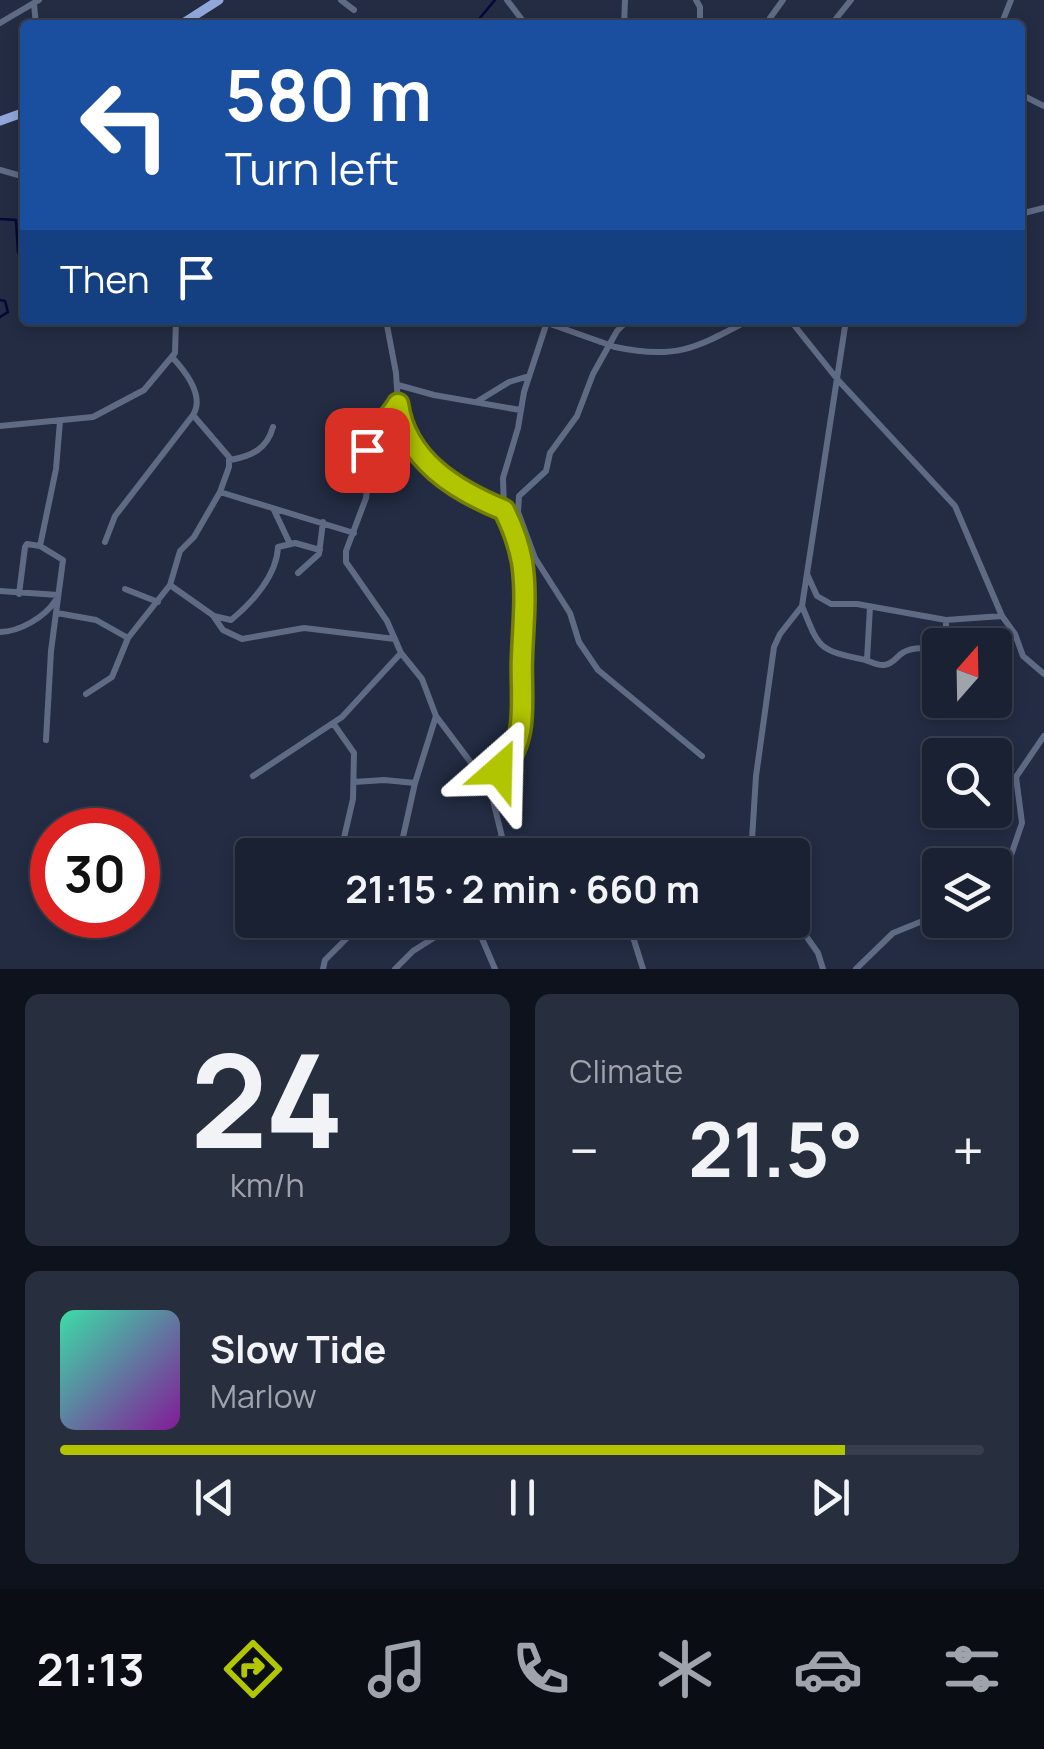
<!DOCTYPE html>
<meta charset="utf-8">
<style>
body{margin:0;font-family:Manrope,sans-serif;background:#272e3e;color:#f1f3f6;height:100vh;display:flex;flex-direction:column;font-size:38px;white-space:nowrap}
*{box-sizing:border-box;margin:0}
p{font-size:32px;color:#9fa3ac}
.icon{flex:none;width:55px;height:55px;fill:none;stroke:currentColor;stroke-width:2;stroke-linecap:round;stroke-linejoin:round}
.map{position:relative;height:969px;overflow:hidden}
.sheet{display:flex;flex-direction:column;gap:25px;padding:25px;background:#0e121c;flex:1}
.sheet>*{flex:none}
.guide{position:absolute;left:20px;top:20px;width:1005px;height:305px;border-radius:10px;box-shadow:0 5px 15px #0003,0 0 0 2px #383e4d;background:#1a4fa0;color:#fff;overflow:hidden}
.needle{width:65px;rotate:20deg}
.fabs{position:absolute;left:922px;top:628px;display:grid;gap:20px}
.fabs a{display:grid;place-items:center;width:90px;height:90px;border-radius:10px;background:#1a2132;box-shadow:0 5px 15px #0003,0 0 0 2px #383e4d;font-size:50px}
.speed{position:absolute;left:30px;top:808px;display:flex;gap:20px;font-size:50px;font-weight:700;text-align:center}
.speed>*{display:grid;place-content:center;width:130px;height:130px;border-radius:50%;background:#1a2132;box-shadow:0 5px 15px #0003,0 0 0 2px #383e4d;line-height:1}
.speed .limit{border:15px solid #d22;background:#fff;color:#111}
.pin{position:absolute;display:grid;place-items:center;width:85px;height:85px;color:#fff;margin:-42px;border-radius:20px;box-shadow:0 5px 15px #0006}
.me{position:absolute;width:110px;margin:-55px;rotate:25deg;stroke-linejoin:round;filter:drop-shadow(0 0 8px #0008)}
.turn{display:flex;align-items:center;gap:35px;height:210px;padding:0 40px;font-size:45px}
.turn .icon{width:130px;height:130px;stroke-width:2.5}
.turn b{display:block;font-size:70px;line-height:85px}
.then{display:flex;align-items:center;height:95px;padding:0 40px;background:#0003;gap:20px;font-size:38px}
.big{font-size:75px;font-weight:700;line-height:1.1}
.sheet .widget{flex:1;display:flex;flex-direction:column;justify-content:center;gap:15px;min-width:0;padding:0 35px;border-radius:15px;background:#272e3e}
.sheet .dial{align-items:center;gap:0}
.dial b{font-size:130px;line-height:1}
.song{display:flex;align-items:center;gap:30px}
.cover{width:120px;height:120px;border-radius:15px;background:linear-gradient(135deg,hsl(160 70% 55%),hsl(290 70% 35%))}
.played{height:10px;border-radius:5px;background:linear-gradient(90deg,#b1c500 85%,#383e4d 85%)}
.keys{display:flex;justify-content:space-around;direction:ltr}
.heat{display:flex;justify-content:space-between;align-items:center;font-size:55px;direction:ltr}
.sheet .tiles{flex:1;display:grid;gap:25px;grid-template-columns:1fr 1fr}
.widget:last-child{grid-column:span 2}
.trip{position:absolute;left:235px;top:838px;width:575px;height:100px;border-radius:10px;background:#1a2132;box-shadow:0 5px 15px #0003,0 0 0 2px #383e4d;font-weight:700;line-height:100px;text-align:center}
.tabs{display:flex;height:160px;justify-content:space-around;align-items:center;background:#0a0d14;color:#9fa3ac}
.tabs .icon{width:70px;height:70px}
.tabs .on{color:#b1c500}
.tabs b{font-size:45px;color:#f1f3f6}
.map>svg:first-child{display:block}
.lines{fill:none;stroke-linecap:round;stroke-linejoin:round}
.stream{stroke:#03083a;stroke-width:2.5}
.minor{stroke:#5f6a84;stroke-width:6}
.major{stroke:#91a7db;stroke-width:9}
.minor-bridge{stroke:#5f6a84;stroke-width:6}
.route-casing{stroke:#738000;stroke-width:25}
.route{stroke:#b1c500;stroke-width:18}
</style>
<div class="map">
<svg width="1044" height="969" viewBox="0 0 1044 969">
<rect width="100%" height="100%" fill="#232c43"/>
<g class="lines">
<path class="stream" d="M474 25 495 0
M0 219 16 220 18 252 25 263
M0 300 5 301 8 312 0 317"/>
<path class="minor" d="M341 0 354 10
M507 0 523 21 531 25
M696 0 700 7V25
M34 4 36 25
M770 18 783 0
M0 23 39 0
M624 25 625 0
M831 25 851 0
M1001 25 1011 0
M1020 94 1044 106
M0 170 25 177
M1020 214 1044 208
M386 320 396 373 398 404 389 421 374 430 367 450 369 477 366 498 346 551V562L387 621 401 653 422 679 436 716 490 788 504 845 524 852 549 855
M539 320 601 342
M628 320 617 331 593 374 577 416 550 453 546 471 519 496 518 512 535 558 570 613 579 642 598 670 702 756
M790 320 838 380 955 506 1002 616 1015 634 1023 656 1044 674
M615 347C676 360 696 348 749 320
M398 385 434 395 520 410
M478 401 509 382 529 376
M398 405C406 461 456 490 504 510
M0 426 93 417 144 390 175 353 176 320
M230 460C252 456 267 449 273 427
M220 492 354 533
M274 510 290 544
M105 542 115 516 193 415
M298 573 319 554 323 522
M807 574 817 596 831 604H857L946 620 1002 616
M170 585 214 616 231 620C252 603 277 575 278 547L295 543 320 550
M125 589 158 602
M0 591 58 595
M19 594 25 547 27 544 40 546
M802 606C819 647 817 650 861 659 869 660 876 666 884 665 894 664 896 656 904 652 920 643 930 656 946 636V621
M57 613 96 620 128 638 170 585 180 551 194 537 220 492 229 467V457L193 415C205 396 186 372 172 357
M214 617 223 630 242 639 304 628 395 639
M0 632C19 632 45 617 55 601
M867 660 870 607
M86 694 112 677 128 638
M333 723 354 753 353 799 340 855
M46 740 51 651 63 560 40 546 56 469 60 421
M480 775 499 770 507 763 515 746 521 718 524 590 522 562 504 510 503 478 518 428 524 392 547 322
M253 776 342 717 401 653
M354 782 384 780 415 783
M399 855 415 783 436 716
M474 855 486 844 502 837
M751 855 756 776 774 647 780 634 802 606 846 320
M995 874 1008 864 1022 823 1016 777 1044 736
M792 916 818 953 823 969
M474 920 495 969
M620 920 633 937 643 969
M323 969 325 960 365 920
M395 969 413 951 462 920
M856 969 893 933 940 914"/>
<path class="major" d="M180 25 219 0
M0 121 25 112"/>
<path class="minor-bridge" d="M601 342 615 347"/>
</g>
<g class="lines">
<defs>
<path id="route" d="M367 450C374 430 387 422 398 404 406 460 455 490 504 510 512 526 519 545 522 562 527 594 523 626 522 657 520 694 531 743 499 770"/>
</defs>
<use href="#route" class="route-casing"/>
<use href="#route" class="route"/>
</g>
</svg>
<div class="fabs">
<a><svg class="needle" viewBox="-14 -14 28 28"><path d="M0-13l5 13h-10z" fill="#e53935"/><path d="M0 13l5-13h-10z" fill="#9fa3ac"/></svg></a>
<a><svg class="icon" aria-label="search" viewBox="0 0 24 24"><circle cx="10" cy="10" r="6"/><path d="M15 15l6 6"/></svg></a>
<a><svg class="icon" aria-label="layers" viewBox="0 0 24 24"><path d="M12 4l9 5-9 5-9-5zM3 14l9 5 9-5"/></svg></a>
</div>
<div class="speed"><div class="limit">30</div></div>
<div class="pin" style="left:367px;top:450px;background:#d93025"><svg class="icon" aria-label="arrive" viewBox="0 0 24 24"><path d="M6 21V4h12l-3 4 3 4H6"/></svg></div>
<svg class="me" style="left:499px;top:770px" viewBox="-20 -20 40 40"><path d="M0-17L14 15 0 8-14 15z" fill="#b1c500" stroke="#fff" stroke-width="4"/></svg>
<div class="trip">21:15 · 2 min · 660 m</div>
<div class="guide">
<div class="turn"><svg class="icon" aria-label="left" viewBox="0 0 24 24"><path d="M17 20v-9H6M10 6l-5 5 5 5"/></svg><div><b>580 m</b>Turn left</div></div>
<div class="then">Then<svg class="icon" aria-label="arrive" viewBox="0 0 24 24"><path d="M6 21V4h12l-3 4 3 4H6"/></svg></div>
</div>
</div>
<section class="sheet">
<div class="tiles">
<div class="widget dial"><b>24</b><p>km/h</p></div>
<div class="widget"><p>Climate</p>
<div class="heat"><a>−</a><b class="big">21.5°</b><a>+</a></div>
</div>
<div class="widget">
<div class="song"><i class="cover"></i><div><b>Slow Tide</b><p>Marlow</p></div></div>
<div class="played"></div>
<div class="keys"><svg class="icon" aria-label="previous" viewBox="0 0 24 24"><path d="M18 5L8 12l10 7zM5 5v14"/></svg><svg class="icon" aria-label="pause" viewBox="0 0 24 24"><path d="M8 5v14M16 5v14"/></svg><svg class="icon" aria-label="next" viewBox="0 0 24 24"><path d="M6 5l10 7-10 7zM19 5v14"/></svg></div>
</div>
</div>
</section>
<nav class="tabs">
<b>21:13</b>
<svg class="icon on" aria-label="directions" viewBox="0 0 24 24"><path d="M12 3l9 9-9 9-9-9zM9 14v-3h6M13 9l2 2-2 2"/></svg>
<svg class="icon" aria-label="music" viewBox="0 0 24 24"><path d="M9 18V5l10-2v13"/><circle cx="6" cy="18" r="3"/><circle cx="16" cy="16" r="3"/></svg>
<svg class="icon" aria-label="phone" viewBox="0 0 24 24"><path d="M5 4h4l2 5-3 2q2 4 5 5l2-3 5 2v4C11 20 4 13 5 4z"/></svg>
<svg class="icon" aria-label="climate" viewBox="0 0 24 24"><path d="M12 3v18M4 7l16 10M4 17L20 7"/></svg>
<svg class="icon" aria-label="car" viewBox="0 0 24 24"><path d="M5 17H2v-5l4-1 3-4h7l3 4 3 1v5h-3M9 17h6M6 11h13"/><circle cx="7" cy="17" r="2"/><circle cx="17" cy="17" r="2"/></svg>
<svg class="icon" aria-label="filters" viewBox="0 0 24 24"><path d="M4 7h16M4 17h16"/><circle cx="9" cy="7" r="2"/><circle cx="15" cy="17" r="2"/></svg>
</nav>
